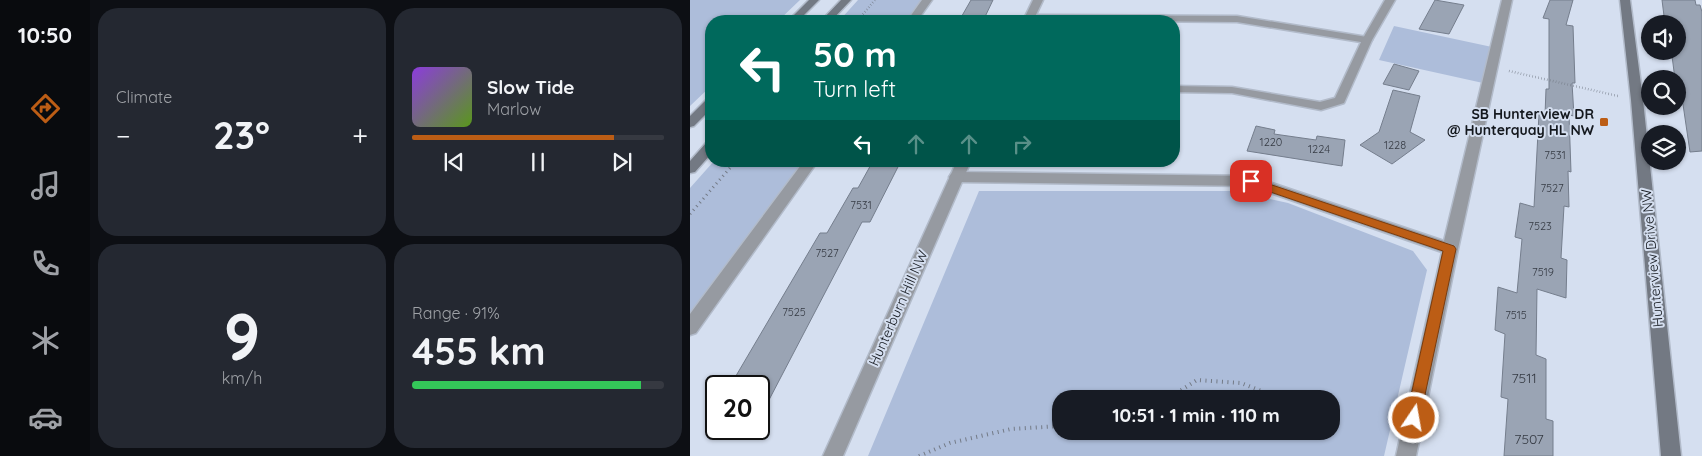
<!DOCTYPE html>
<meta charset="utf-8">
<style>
body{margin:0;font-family:Quicksand,sans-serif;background:#242831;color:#f1f3f6;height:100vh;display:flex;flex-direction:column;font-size:19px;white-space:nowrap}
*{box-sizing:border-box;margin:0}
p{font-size:16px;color:#9ea1a6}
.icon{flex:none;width:28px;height:28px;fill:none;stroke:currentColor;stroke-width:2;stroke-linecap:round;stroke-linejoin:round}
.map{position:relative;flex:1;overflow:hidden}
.details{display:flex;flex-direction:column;gap:8px;padding:8px;background:#0d0f14;width:600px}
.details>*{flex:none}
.guide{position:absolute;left:15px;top:15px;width:475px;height:152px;border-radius:20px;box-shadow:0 1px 4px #0004;background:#00695c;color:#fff;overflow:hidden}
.buttons{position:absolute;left:951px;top:15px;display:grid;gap:10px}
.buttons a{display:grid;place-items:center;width:45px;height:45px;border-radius:50%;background:#171b24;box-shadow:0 1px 4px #0004;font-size:25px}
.speed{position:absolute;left:15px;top:375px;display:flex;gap:10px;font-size:25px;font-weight:700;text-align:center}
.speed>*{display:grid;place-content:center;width:65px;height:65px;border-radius:50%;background:#171b24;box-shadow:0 1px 4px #0004;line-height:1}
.speed .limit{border:2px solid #111;border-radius:8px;background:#fff;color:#111}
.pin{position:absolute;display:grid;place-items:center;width:42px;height:42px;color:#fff;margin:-21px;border-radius:10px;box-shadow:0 2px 8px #0006}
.me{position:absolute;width:55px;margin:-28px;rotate:12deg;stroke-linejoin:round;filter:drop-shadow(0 0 4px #0008)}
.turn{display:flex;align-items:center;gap:18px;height:105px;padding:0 25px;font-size:22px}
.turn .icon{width:65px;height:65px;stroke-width:2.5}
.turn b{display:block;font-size:35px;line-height:42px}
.lanes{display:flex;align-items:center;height:48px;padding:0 25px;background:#0003;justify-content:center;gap:25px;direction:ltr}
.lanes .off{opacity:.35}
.big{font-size:38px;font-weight:700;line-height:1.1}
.details .tile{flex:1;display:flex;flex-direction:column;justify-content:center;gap:8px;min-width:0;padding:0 18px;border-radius:20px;background:#242831}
.details .dial{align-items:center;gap:0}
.dial b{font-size:65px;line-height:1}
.song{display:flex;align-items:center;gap:15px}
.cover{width:60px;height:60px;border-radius:8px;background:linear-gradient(135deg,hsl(270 70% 55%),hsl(90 70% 35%))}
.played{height:5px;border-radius:2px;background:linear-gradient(90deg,#bc5d15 80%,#363941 80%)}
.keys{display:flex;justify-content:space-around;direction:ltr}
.heat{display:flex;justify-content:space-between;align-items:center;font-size:28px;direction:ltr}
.charge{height:8px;border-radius:4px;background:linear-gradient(90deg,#34c759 91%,#363941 0)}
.details .tiles{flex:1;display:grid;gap:8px;grid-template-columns:repeat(2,1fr)}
.trip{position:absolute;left:362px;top:390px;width:288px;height:50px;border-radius:20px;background:#171b24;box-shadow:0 1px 4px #0004;font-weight:700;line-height:50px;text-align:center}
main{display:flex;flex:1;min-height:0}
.tab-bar{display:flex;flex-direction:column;width:90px;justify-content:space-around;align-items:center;background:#090b0e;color:#9ea1a6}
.tab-bar .icon{width:35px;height:35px}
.tab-bar .current{color:#bc5d15}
.tab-bar b{font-size:22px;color:#f1f3f6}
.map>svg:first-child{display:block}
.green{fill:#adbdda;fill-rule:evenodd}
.building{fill:#9aa4b4;stroke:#757e8d}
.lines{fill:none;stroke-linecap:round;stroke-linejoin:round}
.lane-casing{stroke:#b2bbca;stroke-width:3}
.street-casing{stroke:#b2bbca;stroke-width:3}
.secondary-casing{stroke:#b2bbca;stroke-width:3}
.path-far2{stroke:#737a86;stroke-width:2.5;stroke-dasharray:0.5 2.5;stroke-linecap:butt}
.path-far1{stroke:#737a86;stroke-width:3;stroke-dasharray:1 4;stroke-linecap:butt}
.path{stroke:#737a86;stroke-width:4;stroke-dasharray:1 4.5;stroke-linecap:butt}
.lane{fill:#969aa1;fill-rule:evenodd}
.street{fill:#969aa1;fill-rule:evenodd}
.secondary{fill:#737983;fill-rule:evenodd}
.route{fill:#bc5d15;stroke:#7a3c0e}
.poi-dot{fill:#bc5d15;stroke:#d5dff0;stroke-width:2}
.labels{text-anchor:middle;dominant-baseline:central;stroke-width:4;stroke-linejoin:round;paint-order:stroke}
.number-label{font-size:11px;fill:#363b44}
.poi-label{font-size:14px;font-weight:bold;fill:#14181e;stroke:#d5dff0;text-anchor:end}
.street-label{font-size:14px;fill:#14181e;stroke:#d5dff0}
.near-number-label{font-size:14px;fill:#363b44}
</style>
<main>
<nav class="tab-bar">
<b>10:50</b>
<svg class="icon current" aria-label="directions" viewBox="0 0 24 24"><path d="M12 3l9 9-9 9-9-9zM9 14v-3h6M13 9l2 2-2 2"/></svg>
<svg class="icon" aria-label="music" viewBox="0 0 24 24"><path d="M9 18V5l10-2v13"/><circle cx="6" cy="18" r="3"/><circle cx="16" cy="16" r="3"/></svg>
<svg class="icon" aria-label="phone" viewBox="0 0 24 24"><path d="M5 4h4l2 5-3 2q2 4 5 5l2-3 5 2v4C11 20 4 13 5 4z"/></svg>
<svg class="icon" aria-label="climate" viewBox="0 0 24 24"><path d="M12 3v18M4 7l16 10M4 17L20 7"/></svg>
<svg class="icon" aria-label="car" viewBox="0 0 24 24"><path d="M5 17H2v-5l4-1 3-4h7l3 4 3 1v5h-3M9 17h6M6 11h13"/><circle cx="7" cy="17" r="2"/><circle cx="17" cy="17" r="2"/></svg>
</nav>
<section class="details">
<div class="tiles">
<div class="tile"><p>Climate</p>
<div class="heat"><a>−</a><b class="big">23°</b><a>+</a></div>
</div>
<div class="tile">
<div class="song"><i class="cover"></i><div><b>Slow Tide</b><p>Marlow</p></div></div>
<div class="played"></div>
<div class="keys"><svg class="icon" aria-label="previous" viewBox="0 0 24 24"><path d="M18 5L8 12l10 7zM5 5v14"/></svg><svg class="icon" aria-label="pause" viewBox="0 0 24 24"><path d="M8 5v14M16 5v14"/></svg><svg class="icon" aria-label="next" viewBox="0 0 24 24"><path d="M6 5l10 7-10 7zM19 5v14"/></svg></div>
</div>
<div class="tile dial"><b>9</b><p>km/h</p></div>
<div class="tile"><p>Range · 91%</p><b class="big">455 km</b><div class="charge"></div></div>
</div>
</section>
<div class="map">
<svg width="1012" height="456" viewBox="0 0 1012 456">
<rect width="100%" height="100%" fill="#d5dff0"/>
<path class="green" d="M0 0H110L88 21H21V86L0 106Z
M168 0H234L219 21H149Z
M704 26 802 47 793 83 689 60Z
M24 161H117L0 313V188Z
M289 191H543L598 203 723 251 737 270 694 456H178ZM371 399H641V431H371Z"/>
<path class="building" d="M281 0H303L293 21H269Z
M745 0 774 5 759 34 729 29Z
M860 0H883L876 25 883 26 885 83H882L884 116 879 115 881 172 878 171 879 207 874 206 871 258 877 260 876 298 847 289 846 355 856 359V419L863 421V456H814L818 399 811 397 815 334 805 330 808 287 827 293 832 239 825 237 830 203 844 207 849 114 855 115 856 89H859V19L853 18Z
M972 0H1005L1006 5H1010L1012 12V151L1000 152 990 84H988V79H985L982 56 979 55V51H988V24H975Z
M704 64 729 71 719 90 693 84Z
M703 90 730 96 720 132 735 140 702 164 670 145 689 132Z
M566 126 585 130 584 134 626 140 627 136 655 140 652 166 557 151Z
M183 161H211L180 222H172L69 419V386H40L130 233H137L163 188H168Z"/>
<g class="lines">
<defs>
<path id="lane" d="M232 0H242L227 21H217Z
M812 0H822L768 249 726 456H706L752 252 560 186 266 182 261 180 259 177 261 174 266 172 561 176 754 241Z
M340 15 547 16 677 37 682 40 677 43 547 22 337 20 335 18Z
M114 161H128L6 333 0 335V314Z"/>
<path id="street" d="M343 0H353L343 21H333Z
M695 0H705L682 40 654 103 631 110 542 93 484 92V86L542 87 630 102 645 98 672 40Z
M267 161H281L153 456H133Z"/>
<path id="secondary" d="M119 0H129L108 21H98Z
M151 0H161L141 21H131Z
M930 0H940L953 100 991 456H971L941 100Z
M17 99H21V109L4 126 0 127V116Z
M21 142V154L5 172 0 173V161L16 143Z"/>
</defs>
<use href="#lane" class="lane-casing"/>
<use href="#street" class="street-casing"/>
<use href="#secondary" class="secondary-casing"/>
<path class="path-far2" d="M167 21 185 0
M819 71 928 96"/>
<path class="path-far1" d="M0 214 46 161"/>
<path class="path" d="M477 399 507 380 551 383 582 395
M229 456 260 443 321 429 371 426"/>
<use href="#lane" class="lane"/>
<use href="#street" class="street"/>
<use href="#secondary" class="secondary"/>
</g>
<path class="route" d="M561 178 764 246 766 249 729 423 724 426 719 423 716 418 753 251 557 184 556 181Z"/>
<rect class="poi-dot" x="909" y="117" width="10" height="10" rx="2.5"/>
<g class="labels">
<g class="number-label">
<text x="581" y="142">1220</text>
<text x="705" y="145">1228</text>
<text x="629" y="149">1224</text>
<text x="865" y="155">7531</text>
<text x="862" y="188">7527</text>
<text x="171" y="205">7531</text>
<text x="850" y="226">7523</text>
<text x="137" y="253">7527</text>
<text x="853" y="272">7519</text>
<text x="104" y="312">7525</text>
<text x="826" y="315">7515</text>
</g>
<g class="poi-label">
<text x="904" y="114">SB Hunterview DR<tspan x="904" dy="16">@ Hunterquay HL NW</tspan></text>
</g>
<g class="street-label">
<text transform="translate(962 258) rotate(-95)">Hunterview Drive NW</text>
<text transform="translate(208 308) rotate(-66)">Hunterburn Hill NW</text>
</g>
<g class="near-number-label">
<text x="834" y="378">7511</text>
<text x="839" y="439">7507</text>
</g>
</g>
</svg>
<div class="buttons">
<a><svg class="icon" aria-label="sound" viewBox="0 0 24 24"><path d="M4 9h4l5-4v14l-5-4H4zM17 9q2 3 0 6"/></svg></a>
<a><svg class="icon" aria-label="search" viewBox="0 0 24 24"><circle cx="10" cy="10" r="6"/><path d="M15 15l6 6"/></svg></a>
<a><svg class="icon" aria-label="layers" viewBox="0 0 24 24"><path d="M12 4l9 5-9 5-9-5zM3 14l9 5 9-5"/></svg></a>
</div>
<div class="speed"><div class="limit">20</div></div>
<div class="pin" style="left:561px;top:181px;background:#d93025"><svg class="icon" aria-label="arrive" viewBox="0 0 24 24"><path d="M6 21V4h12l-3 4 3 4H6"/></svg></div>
<svg class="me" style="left:724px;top:418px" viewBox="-20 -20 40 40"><circle r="17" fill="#bc5d15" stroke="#fff" stroke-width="3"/><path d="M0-11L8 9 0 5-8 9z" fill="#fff"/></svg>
<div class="trip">10:51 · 1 min · 110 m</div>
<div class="guide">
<div class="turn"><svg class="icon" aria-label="left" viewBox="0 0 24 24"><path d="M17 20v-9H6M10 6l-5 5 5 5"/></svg><div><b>50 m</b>Turn left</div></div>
<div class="lanes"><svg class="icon" aria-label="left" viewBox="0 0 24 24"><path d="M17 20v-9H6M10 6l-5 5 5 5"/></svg><svg class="icon off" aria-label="ahead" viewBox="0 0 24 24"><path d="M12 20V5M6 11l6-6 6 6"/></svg><svg class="icon off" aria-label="ahead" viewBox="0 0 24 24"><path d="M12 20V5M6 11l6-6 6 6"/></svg><svg class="icon off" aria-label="right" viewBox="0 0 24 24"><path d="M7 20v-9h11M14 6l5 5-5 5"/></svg></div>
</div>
</div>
</main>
